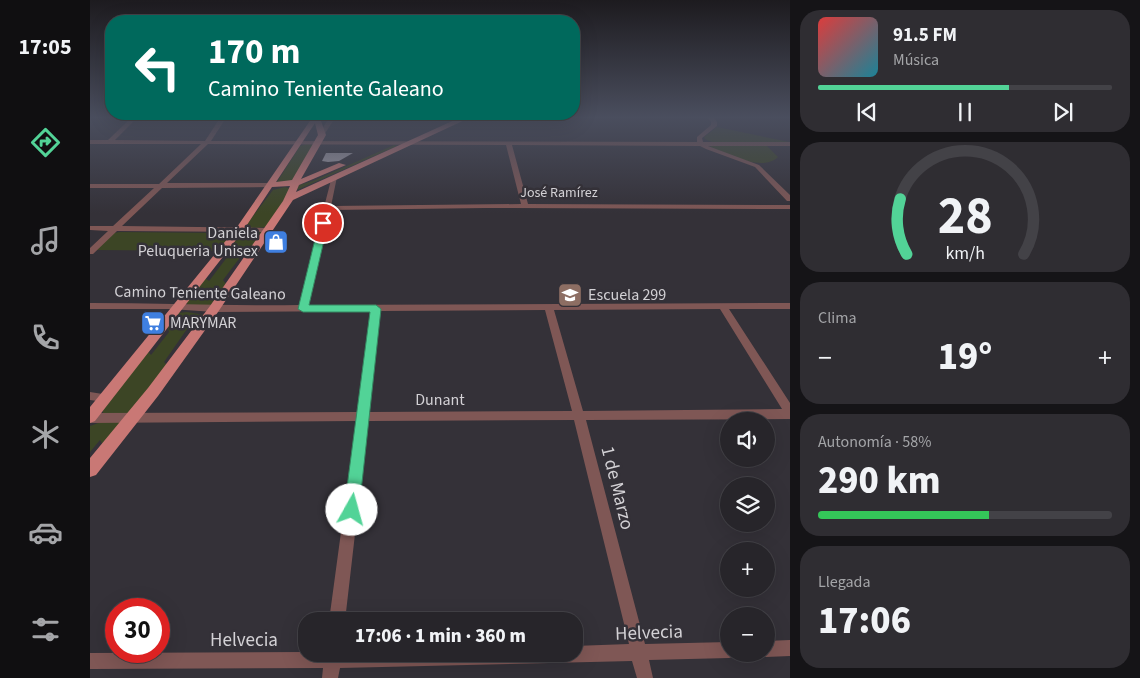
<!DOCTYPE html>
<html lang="es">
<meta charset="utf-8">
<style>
body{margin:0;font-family:"Source Sans 3",sans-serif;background:#2f2d32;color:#f1f3f6;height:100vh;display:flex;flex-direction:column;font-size:19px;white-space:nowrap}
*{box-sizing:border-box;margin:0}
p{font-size:16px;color:#a4a5a8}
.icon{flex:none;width:28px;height:28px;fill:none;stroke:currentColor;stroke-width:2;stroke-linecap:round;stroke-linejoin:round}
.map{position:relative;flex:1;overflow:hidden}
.details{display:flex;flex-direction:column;gap:10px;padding:10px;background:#151417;width:350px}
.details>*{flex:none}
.hud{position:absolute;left:15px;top:15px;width:475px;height:105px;border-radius:20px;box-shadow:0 5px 20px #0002,0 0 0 1px #434247;background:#00695c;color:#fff;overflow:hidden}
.tools{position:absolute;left:630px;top:412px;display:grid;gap:10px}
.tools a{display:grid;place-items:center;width:55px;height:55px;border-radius:50%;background:#27252a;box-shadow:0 5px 20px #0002,0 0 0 1px #434247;font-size:25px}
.speed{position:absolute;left:15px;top:598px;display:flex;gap:10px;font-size:25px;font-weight:700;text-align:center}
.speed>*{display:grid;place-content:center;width:65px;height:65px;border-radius:50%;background:#27252a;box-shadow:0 5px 20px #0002,0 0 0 1px #434247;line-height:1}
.speed .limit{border:8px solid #d22;background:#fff;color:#111}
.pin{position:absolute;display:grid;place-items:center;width:42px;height:42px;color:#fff;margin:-21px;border:2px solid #fff;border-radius:50%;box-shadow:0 1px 5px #0007}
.me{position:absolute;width:55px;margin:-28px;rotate:7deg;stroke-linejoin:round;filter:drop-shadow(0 0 4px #0008)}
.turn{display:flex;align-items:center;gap:18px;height:105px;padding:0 20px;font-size:22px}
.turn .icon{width:65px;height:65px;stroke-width:2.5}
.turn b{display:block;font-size:35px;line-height:42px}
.big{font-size:38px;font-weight:800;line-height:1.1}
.details .card{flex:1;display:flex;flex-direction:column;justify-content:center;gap:8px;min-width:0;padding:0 18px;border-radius:20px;background:#2f2d32}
.details .dial{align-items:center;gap:0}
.dial svg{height:130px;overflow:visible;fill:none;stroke:#434247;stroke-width:7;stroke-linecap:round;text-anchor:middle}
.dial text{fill:#f1f3f6;stroke:none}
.song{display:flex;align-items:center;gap:15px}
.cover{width:60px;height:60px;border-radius:8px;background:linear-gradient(135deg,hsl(0 70% 55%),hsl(190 70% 35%))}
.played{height:5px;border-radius:2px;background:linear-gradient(90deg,#52d397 65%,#434247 65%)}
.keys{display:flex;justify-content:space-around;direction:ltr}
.heat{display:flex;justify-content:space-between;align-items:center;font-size:28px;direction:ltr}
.charge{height:8px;border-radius:4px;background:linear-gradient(90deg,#34c759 58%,#434247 0)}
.trip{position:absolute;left:208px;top:612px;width:285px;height:50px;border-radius:20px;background:#27252a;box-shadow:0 5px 20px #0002,0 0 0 1px #434247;font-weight:800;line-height:50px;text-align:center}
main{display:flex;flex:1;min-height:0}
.tabs{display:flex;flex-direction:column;width:90px;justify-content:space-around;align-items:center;background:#100f11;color:#a4a5a8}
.tabs .icon{width:35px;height:35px}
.tabs .selected{color:#52d397}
.tabs b{font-size:22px;color:#f1f3f6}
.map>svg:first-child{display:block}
.green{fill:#3c4525}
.building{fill:#a8a4ad}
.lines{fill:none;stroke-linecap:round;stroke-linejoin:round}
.minor{fill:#7f5755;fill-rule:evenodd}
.major{fill:#c97875;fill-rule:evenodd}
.route{fill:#52d397;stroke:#358962}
.labels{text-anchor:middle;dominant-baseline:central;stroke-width:5;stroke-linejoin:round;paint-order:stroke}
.far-street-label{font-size:14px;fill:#d3d1d5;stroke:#343138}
.poi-label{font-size:16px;fill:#d3d1d5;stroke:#343138;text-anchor:start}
.street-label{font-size:16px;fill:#d3d1d5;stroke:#343138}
.near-street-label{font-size:19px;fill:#d3d1d5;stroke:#343138}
</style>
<main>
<nav class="tabs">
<b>17:05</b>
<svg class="icon selected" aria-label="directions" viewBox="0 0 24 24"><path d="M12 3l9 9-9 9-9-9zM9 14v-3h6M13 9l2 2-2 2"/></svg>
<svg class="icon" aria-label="music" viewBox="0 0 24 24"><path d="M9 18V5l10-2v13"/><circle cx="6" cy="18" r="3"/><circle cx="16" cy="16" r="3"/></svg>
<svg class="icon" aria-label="phone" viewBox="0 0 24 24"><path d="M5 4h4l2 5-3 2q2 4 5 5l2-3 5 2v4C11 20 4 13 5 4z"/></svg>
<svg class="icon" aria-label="climate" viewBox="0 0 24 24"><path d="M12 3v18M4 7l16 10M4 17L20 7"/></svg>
<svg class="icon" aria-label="car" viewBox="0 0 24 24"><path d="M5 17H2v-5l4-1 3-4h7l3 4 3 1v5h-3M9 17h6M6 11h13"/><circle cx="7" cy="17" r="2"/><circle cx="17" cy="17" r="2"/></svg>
<svg class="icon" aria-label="filters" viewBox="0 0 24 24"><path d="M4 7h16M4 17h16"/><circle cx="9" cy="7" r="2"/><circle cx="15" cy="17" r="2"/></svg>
</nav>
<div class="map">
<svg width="700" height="678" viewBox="0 0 700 678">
<rect width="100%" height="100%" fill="#343138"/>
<path class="green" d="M627 127 699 142H622L615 139 614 137Z
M217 144 223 145 204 181 187 182 210 146Z
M304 145 307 146 207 190 209 185 223 181Z
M676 145 688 157C672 172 642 155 623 149L620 146Z
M195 187 201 189 177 227 164 228 158 227 157 224 183 190Z
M30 232 136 233 142 235 130 251 4 250 24 233Z
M151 232H172L158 254 155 251 133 280 136 284 121 305H98L96 302 115 278 119 281 141 252 138 249Z
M97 312 115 315 103 333 100 328 97 329 74 362 78 366 39 413 17 414 13 413V410L57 350 61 355 79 332 77 325 88 313Z
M11 422H29L30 424 14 447 10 440 0 452V426Z"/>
<path class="building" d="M236 153H263L249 161 238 162 232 161Z"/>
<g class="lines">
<path class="minor" d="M41 118H47L25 140 115 141 130 118H136L121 141 607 142V137L621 125V122L618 118H624L627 122V126L612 138 613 142H700V146H618L669 165 700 195V201H697L665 167 616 149 610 146 422 145 438 204 700 205V209L396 208 240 210 219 305 700 303V309H639L700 403V419L496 420 555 644 639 642V654H646L645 656 639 658 559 660 563 678H547L542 661 250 668 248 678H232L233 668 0 669V653L216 652V654H484V646L539 644 484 420 278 421 255 621H239L266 421 0 423V413L267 412 281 311 124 312 81 309H0V303C70 303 139 306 209 305L242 176 247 177 241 206 431 204 416 145 118 144 77 183H181L184 185 181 187 72 188 32 226 179 228H182V232L27 231 3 254H0V248L18 231 0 230V226H23L64 188H0V184H69L111 144H0V140H18ZM630 309 692 409 493 411 464 310ZM455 310 482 411 279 412 290 311Z
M239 118H245L234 135H230L229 134Z
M0 392 19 395 21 398 19 401 15 402 0 400Z
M700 640V656L676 657 670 655 676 654V641Z"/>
<path class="major" d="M222 118H230L236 135 211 179 249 163 256 165 209 185 206 192 369 118H379L203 200 128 312 68 396 6 475 0 477V458L58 388 120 306 193 201 200 186 182 187 153 231 5 421 0 423V407L147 227ZM225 123 228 135 202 180 186 182Z"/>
</g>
<linearGradient id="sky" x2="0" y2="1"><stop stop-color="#1d1b1f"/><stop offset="0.55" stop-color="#4a4e5e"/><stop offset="1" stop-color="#4a4e5e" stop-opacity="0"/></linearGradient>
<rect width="700" height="213" fill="url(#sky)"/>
<path class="route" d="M233 221 238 223 219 305H286L291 309 269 510 267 515 262 517 256 515 254 510 280 312H213L208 309 229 223Z"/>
<defs>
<symbol id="shop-square" viewBox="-11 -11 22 22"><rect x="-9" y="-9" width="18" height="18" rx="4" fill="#3f7fe0" stroke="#343138"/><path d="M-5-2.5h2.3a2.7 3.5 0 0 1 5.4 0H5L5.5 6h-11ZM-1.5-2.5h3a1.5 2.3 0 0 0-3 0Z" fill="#fff"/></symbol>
<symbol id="school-square" viewBox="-11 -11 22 22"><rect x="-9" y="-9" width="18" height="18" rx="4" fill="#8d6e63" stroke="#343138"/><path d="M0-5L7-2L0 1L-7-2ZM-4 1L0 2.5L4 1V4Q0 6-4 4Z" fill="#fff"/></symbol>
<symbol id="supermarket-square" viewBox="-11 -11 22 22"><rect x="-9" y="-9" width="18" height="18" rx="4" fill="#3f7fe0" stroke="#343138"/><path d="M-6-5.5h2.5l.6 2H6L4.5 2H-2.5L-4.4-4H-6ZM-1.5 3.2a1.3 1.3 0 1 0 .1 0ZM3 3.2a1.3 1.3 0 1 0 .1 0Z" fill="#fff"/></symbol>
</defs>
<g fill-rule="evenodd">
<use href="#shop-square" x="172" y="228" width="28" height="28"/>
<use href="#school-square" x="466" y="281" width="28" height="28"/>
<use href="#supermarket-square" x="49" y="309" width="28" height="28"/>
</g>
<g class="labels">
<g class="far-street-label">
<text x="469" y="193">José Ramírez</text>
</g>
<g class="poi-label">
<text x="168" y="233" text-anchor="end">Daniela<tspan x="168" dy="18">Peluqueria Unisex</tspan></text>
<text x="498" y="295">Escuela 299</text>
<text x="80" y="323">MARYMAR</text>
</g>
<g class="street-label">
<text transform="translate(110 293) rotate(1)">Camino Teniente Galeano</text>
<text x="350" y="400">Dunant</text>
</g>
<g class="near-street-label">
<text transform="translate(527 488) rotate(76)">1 de Marzo</text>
<text transform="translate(559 633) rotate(-2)">Helvecia</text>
<text x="154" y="640">Helvecia</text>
</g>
</g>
</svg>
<div class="tools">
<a><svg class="icon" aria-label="sound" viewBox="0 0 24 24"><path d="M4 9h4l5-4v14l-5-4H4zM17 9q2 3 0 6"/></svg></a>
<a><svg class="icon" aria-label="layers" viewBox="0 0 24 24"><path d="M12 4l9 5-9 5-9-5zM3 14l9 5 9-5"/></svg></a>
<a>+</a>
<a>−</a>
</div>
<div class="speed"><div class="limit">30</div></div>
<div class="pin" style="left:233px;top:223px;background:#d93025"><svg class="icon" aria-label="arrive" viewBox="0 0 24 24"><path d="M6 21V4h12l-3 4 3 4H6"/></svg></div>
<svg class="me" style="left:262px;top:510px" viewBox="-20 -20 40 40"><circle r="19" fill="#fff"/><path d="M0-13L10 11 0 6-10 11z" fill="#52d397"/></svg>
<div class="trip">17:06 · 1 min · 360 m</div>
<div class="hud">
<div class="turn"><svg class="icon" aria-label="left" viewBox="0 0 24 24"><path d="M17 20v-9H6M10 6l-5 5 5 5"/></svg><div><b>170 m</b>Camino Teniente Galeano</div></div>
</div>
</div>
<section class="details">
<div class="card">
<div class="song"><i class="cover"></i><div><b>91.5 FM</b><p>Música</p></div></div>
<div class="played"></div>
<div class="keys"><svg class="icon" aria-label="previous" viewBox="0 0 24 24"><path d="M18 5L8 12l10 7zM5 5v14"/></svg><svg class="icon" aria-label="pause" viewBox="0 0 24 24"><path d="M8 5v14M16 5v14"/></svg><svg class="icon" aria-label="next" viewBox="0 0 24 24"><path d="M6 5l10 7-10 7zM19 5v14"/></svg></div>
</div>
<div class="card dial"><svg viewBox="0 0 100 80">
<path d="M14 69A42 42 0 1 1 86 69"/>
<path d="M14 69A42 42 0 0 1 10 35" stroke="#52d397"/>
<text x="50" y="56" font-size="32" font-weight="700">28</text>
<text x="50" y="72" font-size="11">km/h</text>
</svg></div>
<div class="card"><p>Clima</p>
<div class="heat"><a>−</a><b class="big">19°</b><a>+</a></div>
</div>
<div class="card"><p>Autonomía · 58%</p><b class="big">290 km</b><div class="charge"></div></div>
<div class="card"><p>Llegada</p><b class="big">17:06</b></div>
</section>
</main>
